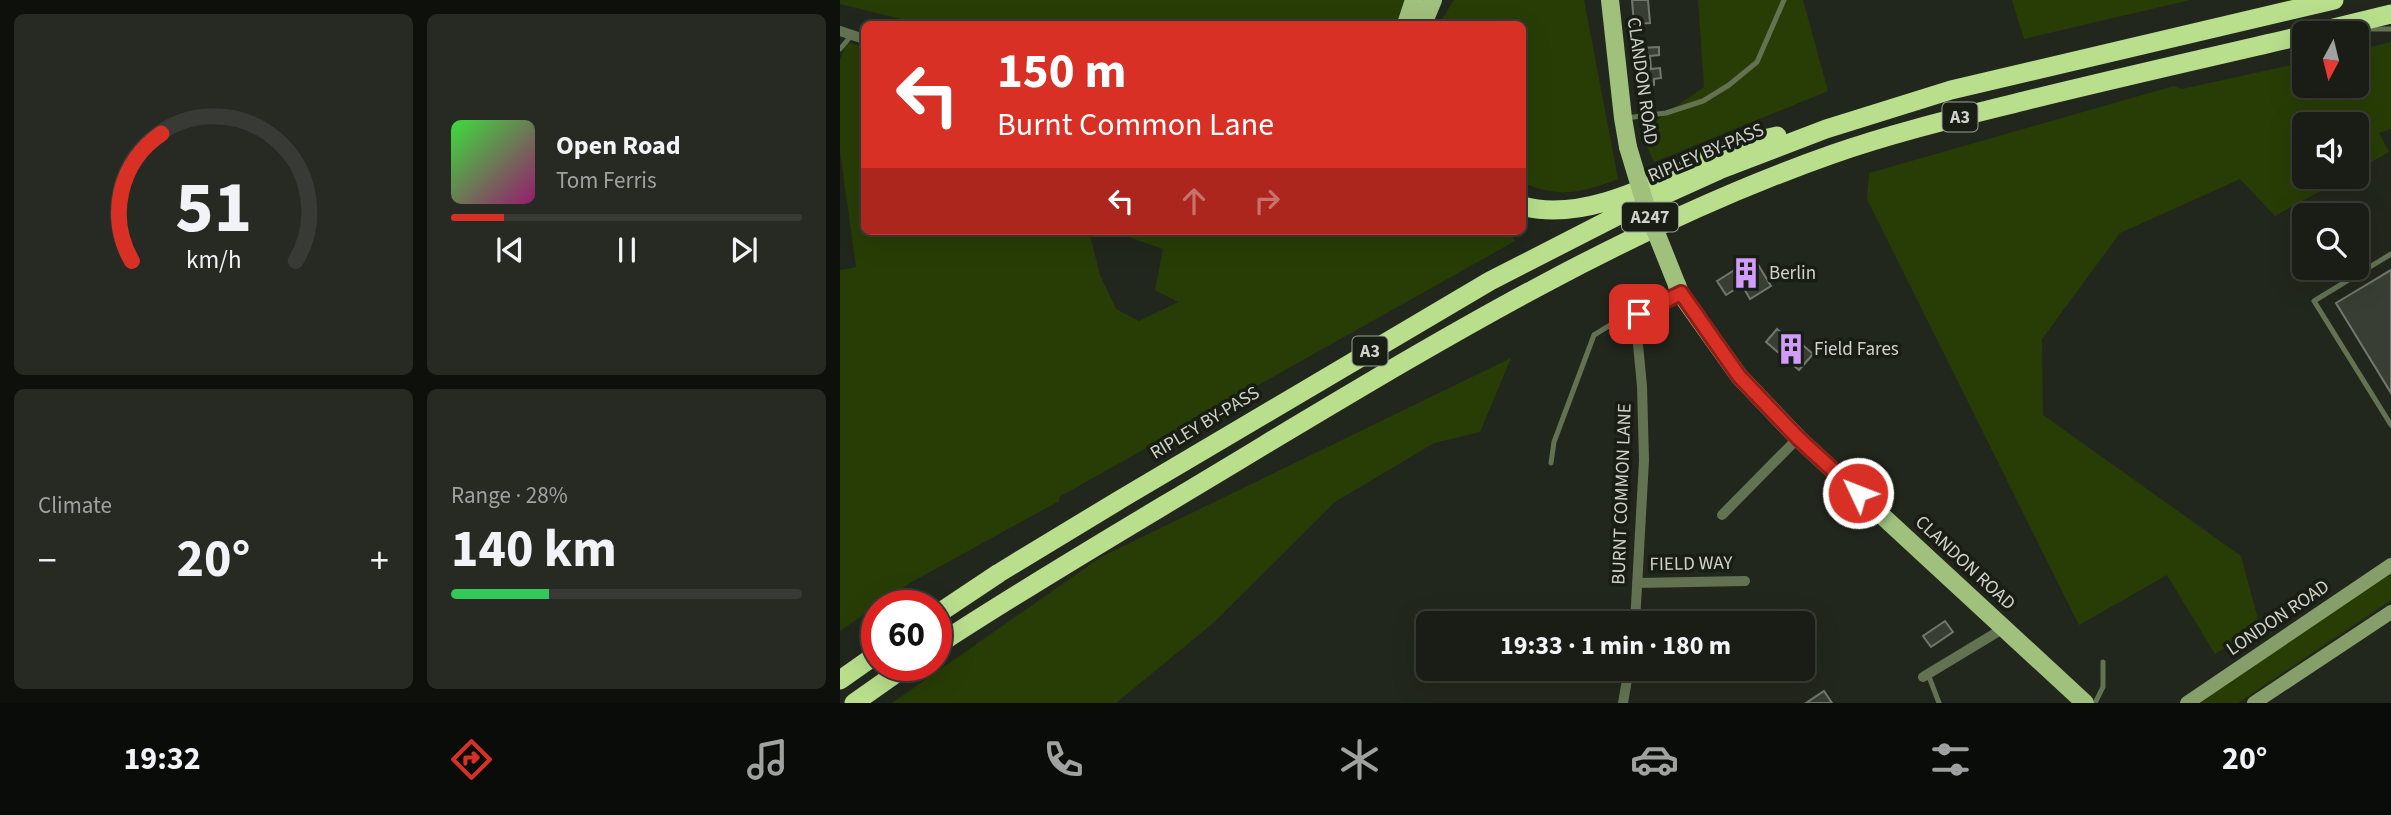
<!DOCTYPE html>
<meta charset="utf-8">
<style>
body{margin:0;font-family:"Source Sans 3",sans-serif;background:#272a23;color:#f1f3f6;height:100vh;display:flex;flex-direction:column;font-size:26px;white-space:nowrap}
*{box-sizing:border-box;margin:0}
p{font-size:23px;color:#9fa2a1}
.icon{flex:none;width:38px;height:38px;fill:none;stroke:currentColor;stroke-width:2;stroke-linecap:round;stroke-linejoin:round}
.map{position:relative;flex:1;overflow:hidden}
.side{display:flex;flex-direction:column;gap:14px;padding:14px;background:#0e100c;width:840px}
.side>*{flex:none}
.hud{position:absolute;left:21px;top:21px;width:665px;height:214px;border-radius:10px;box-shadow:0 7px 28px #0002,0 0 0 2px #383b35;background:#d93025;color:#fff;overflow:hidden}
.needle{width:46px;rotate:187deg}
.buttons{position:absolute;left:1452px;top:21px;display:grid;gap:14px}
.buttons a{display:grid;place-items:center;width:77px;height:77px;border-radius:10px;background:#1a1d16;box-shadow:0 7px 28px #0002,0 0 0 2px #383b35;font-size:35px}
.speed{position:absolute;left:21px;top:590px;display:flex;gap:14px;font-size:35px;font-weight:700;text-align:center}
.speed>*{display:grid;place-content:center;width:91px;height:91px;border-radius:50%;background:#1a1d16;box-shadow:0 7px 28px #0002,0 0 0 2px #383b35;line-height:1}
.speed .limit{border:10px solid #d22;background:#fff;color:#111}
.pin{position:absolute;display:grid;place-items:center;width:60px;height:60px;color:#fff;margin:-30px;border-radius:14px;box-shadow:0 4px 10px #0006}
.me{position:absolute;width:77px;margin:-38px;rotate:313deg;stroke-linejoin:round;filter:drop-shadow(0 0 5px #0008)}
.turn{display:flex;align-items:center;gap:24px;height:147px;padding:0 21px;font-size:32px}
.turn .icon{width:91px;height:91px;stroke-width:2.5}
.turn b{display:block;font-size:49px;line-height:60px}
.lanes{display:flex;align-items:center;height:66px;padding:0 21px;background:#0003;justify-content:center;gap:35px;direction:ltr}
.lanes .off{opacity:.35}
.big{font-size:52px;font-weight:700;line-height:1.1}
.side .card{flex:1;display:flex;flex-direction:column;justify-content:center;gap:10px;min-width:0;padding:0 24px;border-radius:10px;background:#272a23}
.side .dial{align-items:center;gap:0}
.dial svg{height:182px;overflow:visible;fill:none;stroke:#383b35;stroke-width:7;stroke-linecap:round;text-anchor:middle}
.dial text{fill:#f1f3f6;stroke:none}
.song{display:flex;align-items:center;gap:21px}
.cover{width:84px;height:84px;border-radius:10px;background:linear-gradient(135deg,hsl(120 70% 55%),hsl(320 70% 35%))}
.played{height:7px;border-radius:4px;background:linear-gradient(90deg,#d93025 15%,#383b35 15%)}
.keys{display:flex;justify-content:space-around;direction:ltr}
.heat{display:flex;justify-content:space-between;align-items:center;font-size:38px;direction:ltr}
.charge{height:10px;border-radius:5px;background:linear-gradient(90deg,#34c759 28%,#383b35 0)}
.side .tiles{flex:1;display:grid;gap:14px;grid-template-columns:repeat(2,1fr)}
.trip{position:absolute;left:576px;top:611px;width:399px;height:70px;border-radius:10px;background:#1a1d16;box-shadow:0 7px 28px #0002,0 0 0 2px #383b35;font-weight:700;line-height:70px;text-align:center}
.tabs{display:flex;height:112px;justify-content:space-around;align-items:center;background:#0a0c09;color:#9fa2a1}
.tabs .icon{width:49px;height:49px}
.tabs .on{color:#d93025}
.tabs b{font-size:32px;color:#f1f3f6}
main{display:flex;flex:1;min-height:0}
.map>svg:first-child{display:block}
.green{fill:#283d06}
.building{fill:#383e33;stroke:#71776b;stroke-width:2}
.lines{fill:none;stroke-linecap:round;stroke-linejoin:round}
.lane{stroke:#637352;stroke-width:5}
.street{stroke:#637352;stroke-width:10}
.secondary{stroke:#869f6a;stroke-width:14}
.primary{stroke:#a0c17c;stroke-width:18}
.highway{stroke:#b9df8d;stroke-width:19}
.primary-bridge{stroke:#a0c17c;stroke-width:18}
.route-casing{stroke:#8d1f18;stroke-width:18}
.route{stroke:#d93025;stroke-width:12}
.labels{text-anchor:middle;dominant-baseline:central;stroke-width:7;stroke-linejoin:round;paint-order:stroke}
.shield{fill:#191e14;stroke:#999d96;stroke-width:2}
.shield-label{font-size:18px;font-weight:bold;fill:#d0d3cd}
.street-label{font-size:19px;fill:#d0d3cd;stroke:#191e14}
.poi-label{font-size:19px;fill:#d0d3cd;stroke:#191e14;text-anchor:start}
</style>
<main>
<section class="side">
<div class="tiles">
<div class="card dial"><svg viewBox="0 0 100 80">
<path d="M14 69A42 42 0 1 1 86 69"/>
<path d="M14 69A42 42 0 0 1 27 13" stroke="#d93025"/>
<text x="50" y="56" font-size="32" font-weight="700">51</text>
<text x="50" y="72" font-size="11">km/h</text>
</svg></div>
<div class="card">
<div class="song"><i class="cover"></i><div><b>Open Road</b><p>Tom Ferris</p></div></div>
<div class="played"></div>
<div class="keys"><svg class="icon" aria-label="previous" viewBox="0 0 24 24"><path d="M18 5L8 12l10 7zM5 5v14"/></svg><svg class="icon" aria-label="pause" viewBox="0 0 24 24"><path d="M8 5v14M16 5v14"/></svg><svg class="icon" aria-label="next" viewBox="0 0 24 24"><path d="M6 5l10 7-10 7zM19 5v14"/></svg></div>
</div>
<div class="card"><p>Climate</p>
<div class="heat"><a>−</a><b class="big">20°</b><a>+</a></div>
</div>
<div class="card"><p>Range · 28%</p><b class="big">140 km</b><div class="charge"></div></div>
</div>
</section>
<div class="map">
<svg width="1551" height="703" viewBox="0 0 1551 703">
<rect width="100%" height="100%" fill="#22271d"/>
<path class="green" d="M0 0H565L556 24H82L0 4Z
M614 0H744L778 179C741 193 721 198 683 183L682 24H599Z
M858 0H963L988 91 814 162 800 132 864 87Z
M1172 0H1350L1184 39Z
M7 42 24 47V231H249L260 275 276 309 299 321 338 302 315 290 323 249 271 231H669L675 241 219 497V501L70 583 0 631V270L16 267 0 151V60Z
M1551 42V129L1539 133 1549 152 1517 170V124H1465V177H1506L1435 216 1400 179 1280 233 1202 339 1203 415 1401 556 1420 627 1375 654 1327 575 1239 625 1027 199 1029 173 1334 86 1342 89 1465 62V86H1517V50Z
M671 358 640 432 594 443 495 502 372 624 276 703H52L261 557Z
M1551 574V600L1398 703H1357Z"/>
<path class="building" d="M792 0H808L810 23 794 24Z
M819 47V55L810 56 811 69 820 68 821 78 814 79V85H803L800 48Z
M914 258 931 286 910 299 902 285 886 295 877 281Z
M1551 270V393L1496 303Z
M937 329 954 344 957 340 973 354 959 370 926 342Z
M1105 621 1113 632 1091 647 1083 636Z
M984 691 992 703H966Z"/>
<g class="lines">
<path class="lane" d="M1526 29H1551
M0 49 11 36
M786 118 826 113 863 101 889 85 917 62 944 0
M1551 254 1474 301 1551 425
M711 463 714 442 754 335 772 324 798 314 838 295
M1088 674 1099 703
M1255 703 1263 687V662"/>
<path class="street" d="M0 31 24 39
M882 515 958 438
M797 583 905 581
M795 623 804 460 802 386 796 324
M1083 677 1164 628
M783 703 789 668"/>
<path class="secondary" d="M1347 703 1551 565
M1414 703 1551 612"/>
<path class="primary" d="M770 0 783 118 788 147
M566 24 574 0
M583 24 593 0
M837 285 840 293 899 376 958 438 1245 703"/>
<path class="highway" d="M1473 33 1551 14
M682 206C752 225 832 172 896 147 909 142 923 139 937 136
M96 615 159 573 281 499 650 281 777 216 879 170 986 129 1111 90 1494 0
M96 646C204 575 316 511 426 444 608 335 793 224 993 154 1056 132 1120 117 1184 101 1277 78 1371 57 1465 35
M0 680 37 654
M14 703 68 665"/>
<path class="primary-bridge" d="M788 147 807 210 837 285"/>
</g>
<g class="lines">
<defs>
<path id="route" d="M799 314 841 293 899 376 958 438 1018 493"/>
</defs>
<use href="#route" class="route-casing"/>
<use href="#route" class="route"/>
</g>
<defs>
<symbol id="building-bare" viewBox="-9 -9 18 18"><path d="M-4-6H4V6H1V3H-1V6H-4ZM-2.5-4.3h1.7v1.8h-1.7ZM.8-4.3h1.7v1.8H.8ZM-2.5-1h1.7V.8h-1.7ZM.8-1h1.7V.8H.8Z" fill="#d29cfd" stroke="#191e14" stroke-width="2.5" paint-order="stroke"/></symbol>
</defs>
<g fill-rule="evenodd">
<use href="#building-bare" x="884" y="251" width="44" height="44"/>
<use href="#building-bare" x="929" y="327" width="44" height="44"/>
</g>
<g class="labels">
<g class="shield">
<rect x="1102.5" y="102.5" width="35" height="29" rx="5"/>
<rect x="782" y="202.5" width="56" height="29" rx="5"/>
<rect x="512.5" y="336.5" width="35" height="29" rx="5"/>
</g>
<g class="shield-label">
<text x="1120" y="117">A3</text>
<text x="810" y="217">A247</text>
<text x="530" y="351">A3</text>
</g>
<g class="street-label">
<text transform="translate(802 81) rotate(82)">CLANDON ROAD</text>
<text transform="translate(866 153) rotate(-23)">RIPLEY BY-PASS</text>
<text transform="translate(365 423) rotate(-31)">RIPLEY BY-PASS</text>
<text transform="translate(782 494) rotate(-88)">BURNT COMMON LANE</text>
<text transform="translate(1125 563) rotate(43)">CLANDON ROAD</text>
<text transform="translate(851 564) rotate(-1)">FIELD WAY</text>
<text transform="translate(1438 618) rotate(-34)">LONDON ROAD</text>
</g>
<g class="poi-label">
<text x="929" y="273">Berlin</text>
<text x="974" y="349">Field Fares</text>
</g>
</g>
</svg>
<div class="buttons">
<a><svg class="needle" viewBox="-14 -14 28 28"><path d="M0-13l5 13h-10z" fill="#e53935"/><path d="M0 13l5-13h-10z" fill="#9fa2a1"/></svg></a>
<a><svg class="icon" aria-label="sound" viewBox="0 0 24 24"><path d="M4 9h4l5-4v14l-5-4H4zM17 9q2 3 0 6"/></svg></a>
<a><svg class="icon" aria-label="search" viewBox="0 0 24 24"><circle cx="10" cy="10" r="6"/><path d="M15 15l6 6"/></svg></a>
</div>
<div class="speed"><div class="limit">60</div></div>
<div class="pin" style="left:799px;top:314px;background:#d93025"><svg class="icon" aria-label="arrive" viewBox="0 0 24 24"><path d="M6 21V4h12l-3 4 3 4H6"/></svg></div>
<svg class="me" style="left:1018px;top:493px" viewBox="-20 -20 40 40"><circle r="17" fill="#d93025" stroke="#fff" stroke-width="3"/><path d="M0-11L8 9 0 5-8 9z" fill="#fff"/></svg>
<div class="trip">19:33 · 1 min · 180 m</div>
<div class="hud">
<div class="turn"><svg class="icon" aria-label="left" viewBox="0 0 24 24"><path d="M17 20v-9H6M10 6l-5 5 5 5"/></svg><div><b>150 m</b>Burnt Common Lane</div></div>
<div class="lanes"><svg class="icon" aria-label="left" viewBox="0 0 24 24"><path d="M17 20v-9H6M10 6l-5 5 5 5"/></svg><svg class="icon off" aria-label="ahead" viewBox="0 0 24 24"><path d="M12 20V5M6 11l6-6 6 6"/></svg><svg class="icon off" aria-label="right" viewBox="0 0 24 24"><path d="M7 20v-9h11M14 6l5 5-5 5"/></svg></div>
</div>
</div>
</main>
<nav class="tabs">
<b>19:32</b>
<svg class="icon on" aria-label="directions" viewBox="0 0 24 24"><path d="M12 3l9 9-9 9-9-9zM9 14v-3h6M13 9l2 2-2 2"/></svg>
<svg class="icon" aria-label="music" viewBox="0 0 24 24"><path d="M9 18V5l10-2v13"/><circle cx="6" cy="18" r="3"/><circle cx="16" cy="16" r="3"/></svg>
<svg class="icon" aria-label="phone" viewBox="0 0 24 24"><path d="M5 4h4l2 5-3 2q2 4 5 5l2-3 5 2v4C11 20 4 13 5 4z"/></svg>
<svg class="icon" aria-label="climate" viewBox="0 0 24 24"><path d="M12 3v18M4 7l16 10M4 17L20 7"/></svg>
<svg class="icon" aria-label="car" viewBox="0 0 24 24"><path d="M5 17H2v-5l4-1 3-4h7l3 4 3 1v5h-3M9 17h6M6 11h13"/><circle cx="7" cy="17" r="2"/><circle cx="17" cy="17" r="2"/></svg>
<svg class="icon" aria-label="filters" viewBox="0 0 24 24"><path d="M4 7h16M4 17h16"/><circle cx="9" cy="7" r="2"/><circle cx="15" cy="17" r="2"/></svg>
<b>20°</b>
</nav>
